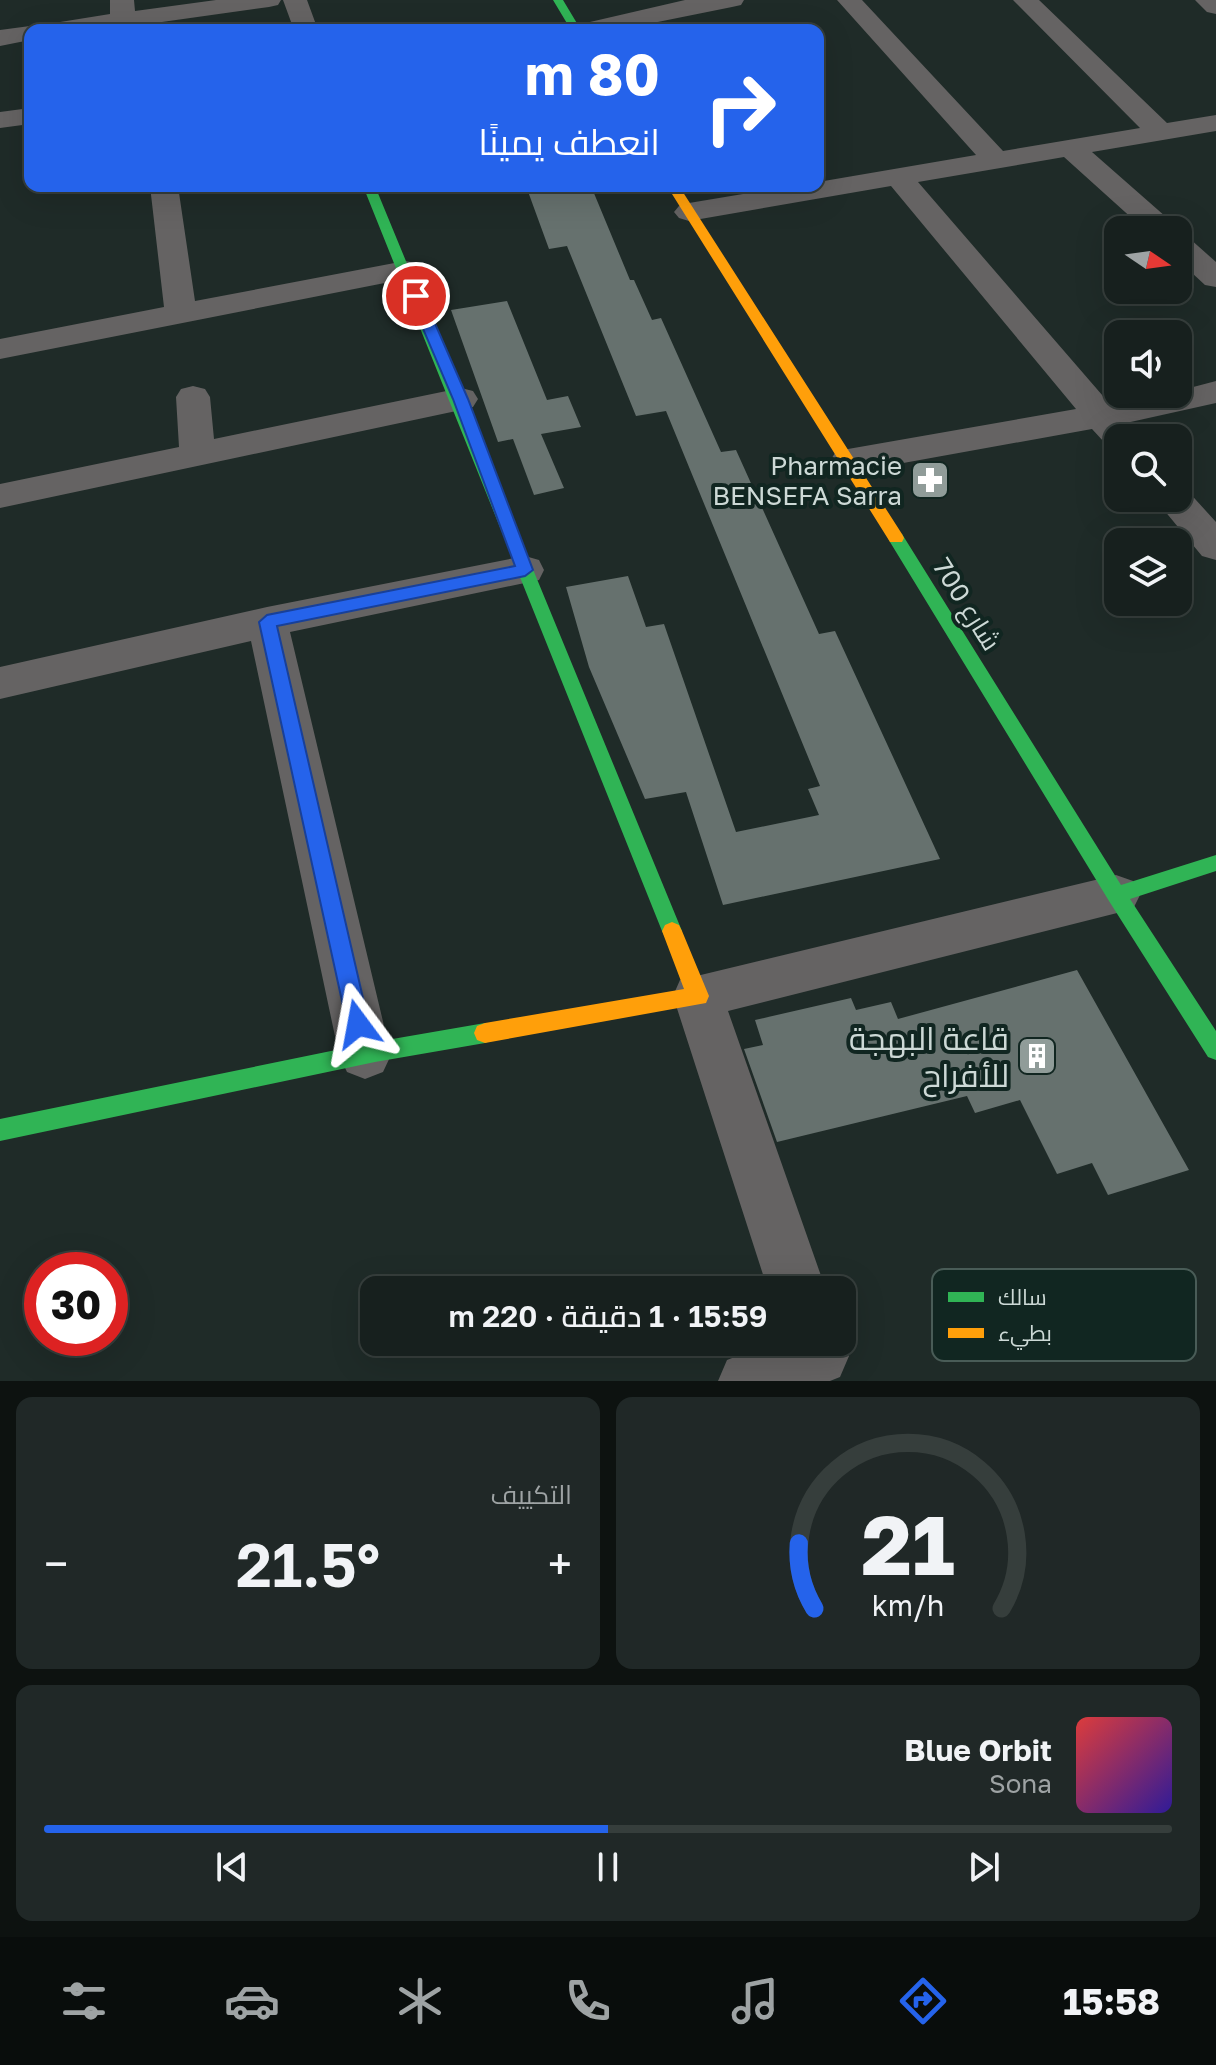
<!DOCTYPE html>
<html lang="ar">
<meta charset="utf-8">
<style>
body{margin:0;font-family:"Golos Text",Cairo,sans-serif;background:#202827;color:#f1f3f6;direction:rtl;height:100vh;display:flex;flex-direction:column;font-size:30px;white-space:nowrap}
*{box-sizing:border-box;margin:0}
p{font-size:26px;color:#9ea3a4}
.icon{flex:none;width:44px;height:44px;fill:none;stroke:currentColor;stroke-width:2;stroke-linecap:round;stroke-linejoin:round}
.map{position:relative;height:1381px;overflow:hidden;direction:ltr}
.side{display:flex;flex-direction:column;gap:16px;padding:16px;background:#0d1210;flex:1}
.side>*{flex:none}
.banner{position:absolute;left:24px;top:24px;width:800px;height:168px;border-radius:16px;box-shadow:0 8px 32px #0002,0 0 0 2px #363e3c;direction:rtl;background:#2563eb;color:#fff;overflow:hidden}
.needle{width:52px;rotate:103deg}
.tools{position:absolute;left:1104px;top:216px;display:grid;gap:16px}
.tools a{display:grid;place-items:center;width:88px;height:88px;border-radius:16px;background:#17201e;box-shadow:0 8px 32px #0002,0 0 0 2px #363e3c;font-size:40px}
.speed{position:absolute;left:24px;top:1252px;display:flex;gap:16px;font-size:40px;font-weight:700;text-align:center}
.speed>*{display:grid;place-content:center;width:104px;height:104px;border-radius:50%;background:#17201e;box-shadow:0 8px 32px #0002,0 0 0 2px #363e3c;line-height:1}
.speed .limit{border:12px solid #d22;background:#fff;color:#111}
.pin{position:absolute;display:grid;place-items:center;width:68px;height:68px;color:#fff;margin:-34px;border:4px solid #fff;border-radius:50%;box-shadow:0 2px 8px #0007}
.me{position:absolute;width:88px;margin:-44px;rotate:347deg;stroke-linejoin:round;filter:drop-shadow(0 0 6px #0008)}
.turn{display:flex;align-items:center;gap:28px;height:168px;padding:0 32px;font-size:36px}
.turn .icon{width:104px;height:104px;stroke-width:2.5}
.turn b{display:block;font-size:56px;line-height:68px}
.big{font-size:60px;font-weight:600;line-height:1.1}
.side .widget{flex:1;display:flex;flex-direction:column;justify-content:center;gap:12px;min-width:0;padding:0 28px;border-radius:16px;background:#202827}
.side .dial{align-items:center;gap:0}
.dial svg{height:208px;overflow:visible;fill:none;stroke:#363e3c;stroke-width:7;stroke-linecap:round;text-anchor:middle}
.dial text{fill:#f1f3f6;stroke:none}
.song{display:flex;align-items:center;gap:24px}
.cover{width:96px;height:96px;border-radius:12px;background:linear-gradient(135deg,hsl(0 70% 55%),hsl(250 70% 35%))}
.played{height:8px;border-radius:4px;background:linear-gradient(90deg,#2563eb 50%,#363e3c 50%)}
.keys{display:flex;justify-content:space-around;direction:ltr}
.heat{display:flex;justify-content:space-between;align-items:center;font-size:44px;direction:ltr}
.side .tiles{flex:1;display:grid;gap:16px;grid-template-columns:1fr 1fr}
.widget:last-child{grid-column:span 2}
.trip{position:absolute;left:360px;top:1276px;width:496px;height:80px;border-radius:16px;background:#17201e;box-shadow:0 8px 32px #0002,0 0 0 2px #363e3c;font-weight:600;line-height:80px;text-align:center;direction:rtl}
.dock{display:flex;height:128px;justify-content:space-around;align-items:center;background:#090d0c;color:#9ea3a4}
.dock .icon{width:56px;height:56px}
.dock .selected{color:#2563eb}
.dock b{font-size:36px;color:#f1f3f6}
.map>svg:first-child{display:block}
.building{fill:#66716e}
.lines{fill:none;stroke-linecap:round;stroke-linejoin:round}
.street{fill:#656363;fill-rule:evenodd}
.fast{fill:#30b455;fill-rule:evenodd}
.slow{fill:#ff9f0a;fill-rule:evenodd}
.route{fill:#2563eb;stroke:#184099;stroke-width:2}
.labels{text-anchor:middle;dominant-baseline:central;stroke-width:8;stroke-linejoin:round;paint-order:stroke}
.poi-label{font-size:26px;fill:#cdd9d6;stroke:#112621;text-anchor:end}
.street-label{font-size:26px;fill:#cdd9d6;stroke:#112621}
.near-poi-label{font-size:32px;fill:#cdd9d6;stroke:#112621;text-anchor:end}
.key{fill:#112621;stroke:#495c57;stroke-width:2}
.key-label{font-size:22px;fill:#cdd9d6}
</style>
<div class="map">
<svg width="1216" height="1381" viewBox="0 0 1216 1381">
<rect width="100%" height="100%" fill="#1f2b28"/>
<path class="building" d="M526 186H591L630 280H634L652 320 661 318 721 452 736 450 819 634 835 631 940 859 723 905 686 792 645 799 589 667 566 587 628 576 646 627 664 624 736 832 819 815 808 789 820 786 666 411 636 416 567 246 549 249Z
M507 301 547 400 568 396 581 427 541 434 564 488 534 495 513 439 498 442 451 310Z
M1077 970 1189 1170 1108 1195 1092 1163 1057 1174 1020 1100 975 1113 967 1096 777 1142 744 1049 763 1045 755 1020 851 998 856 1010 891 1002 898 1019Z"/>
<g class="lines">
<path class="street" d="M110 0H134L135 11 216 0H281L278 5 269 7 105 30H42L45 25 54 23 110 14Z
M283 0H307L318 30H294Z
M744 0 741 5 732 7 618 30H574L577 25 685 0Z
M837 0H862L1003 151 1140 128 1013 0H1039L1167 123 1216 115V131L1092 152 1174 224 1178 230H1145L1064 157 918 182 1109 403 1178 394V391L1216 381V403L1126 423 1134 434 1131 438H1118L1116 445 1104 442 1092 429 848 473 835 469 830 461 835 453 848 449 1076 409 891 186 689 221 679 218 674 212 679 206 689 203 791 186H818V182L976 155Z
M1195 0H1216V14L1207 12Z
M30 26 40 30H30V40L0 46V30Z
M30 108V124L0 128V112Z
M150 186H178L195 301 405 261 416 263 421 270 416 277 405 279 0 359V339L164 307Z
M1178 235 1189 238 1216 262V287L1205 285 1178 260Z
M193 386 205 389 210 397 214 439 461 388 473 391 478 399 473 407 461 410 0 508V484L179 447 176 397 181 389Z
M1178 487 1186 489 1216 522V560L1202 556 1154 498H1178Z
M525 556 539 560 544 570 539 580 290 632 391 1055 383 1072 365 1079 347 1072 339 1055 251 641 0 699V667L267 607Z
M1116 875 1133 881 1140 895 1133 909 728 1011 826 1290H768L673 996 680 980Z
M842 1339 849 1356 840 1377 830 1381H718L727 1360 774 1342H842Z"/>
<path class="fast" d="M553 0H563L581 30H571Z
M363 186H375L682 931 679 937 672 940 665 937 662 931Z
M896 532 902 534 1121 885 1216 855V871L1130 899 1216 1031V1060L1208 1057 1109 901 890 542 888 538 890 534Z
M485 1023 493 1026 496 1033 493 1040 485 1043 375 1062 0 1141V1119L375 1042Z"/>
<path class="slow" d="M667 186H679L902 534 904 538 902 542H890Z
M672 922 679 925 682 931 709 996 706 1003 485 1043 477 1040 474 1033 477 1026 485 1023 684 989 662 931 665 925Z"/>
</g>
<path class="route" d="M416 292 423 296 468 399 533 570 525 576 277 626 369 1024 366 1031 358 1034 350 1031 347 1024 259 622 267 615 515 566 453 399 409 296Z"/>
<defs>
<symbol id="pharmacy-square" viewBox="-11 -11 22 22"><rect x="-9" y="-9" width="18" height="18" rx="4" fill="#909c99" stroke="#112621"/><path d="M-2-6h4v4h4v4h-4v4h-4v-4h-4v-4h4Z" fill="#fff"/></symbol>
<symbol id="building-square" viewBox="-11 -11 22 22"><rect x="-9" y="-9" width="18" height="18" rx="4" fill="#909c99" stroke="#112621"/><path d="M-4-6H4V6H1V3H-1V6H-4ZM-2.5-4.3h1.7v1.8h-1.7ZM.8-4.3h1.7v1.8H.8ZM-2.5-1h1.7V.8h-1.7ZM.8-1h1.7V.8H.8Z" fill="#fff"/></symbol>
</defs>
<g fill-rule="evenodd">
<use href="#pharmacy-square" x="908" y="458" width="44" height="44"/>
<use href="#building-square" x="1015" y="1034" width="44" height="44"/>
</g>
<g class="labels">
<g class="poi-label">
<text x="902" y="465">Pharmacie<tspan x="902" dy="30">BENSEFA Sarra</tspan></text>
</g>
<g class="street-label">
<text transform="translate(967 604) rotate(58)">شارع 700</text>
</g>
<g class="near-poi-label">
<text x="1009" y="1038">قاعة البهجة<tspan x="1009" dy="37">للأفراح</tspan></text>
</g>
</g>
<rect x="932" y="1269" width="264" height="92" rx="12" class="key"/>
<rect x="948" y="1292" width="36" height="10" fill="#30b455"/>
<rect x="948" y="1328" width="36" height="10" fill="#ff9f0a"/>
<g class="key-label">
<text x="998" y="1305">سالك</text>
<text x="998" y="1341">بطيء</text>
</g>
</svg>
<div class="tools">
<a><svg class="needle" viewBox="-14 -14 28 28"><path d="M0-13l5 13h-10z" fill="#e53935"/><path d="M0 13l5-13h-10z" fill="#9ea3a4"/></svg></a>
<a><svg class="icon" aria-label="sound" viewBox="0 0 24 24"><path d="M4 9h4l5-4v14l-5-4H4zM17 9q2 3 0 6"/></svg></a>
<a><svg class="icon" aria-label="search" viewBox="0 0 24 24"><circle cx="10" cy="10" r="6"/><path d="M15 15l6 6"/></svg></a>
<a><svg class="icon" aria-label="layers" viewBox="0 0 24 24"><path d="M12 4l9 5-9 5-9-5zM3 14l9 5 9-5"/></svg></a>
</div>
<div class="speed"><div class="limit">30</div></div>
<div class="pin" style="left:416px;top:296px;background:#d93025"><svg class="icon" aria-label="arrive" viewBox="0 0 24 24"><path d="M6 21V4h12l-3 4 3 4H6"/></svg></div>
<svg class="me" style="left:358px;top:1024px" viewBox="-20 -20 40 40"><path d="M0-17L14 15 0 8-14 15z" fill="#2563eb" stroke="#fff" stroke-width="4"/></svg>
<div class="trip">15:59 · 1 دقيقة · 220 m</div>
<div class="banner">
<div class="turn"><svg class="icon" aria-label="right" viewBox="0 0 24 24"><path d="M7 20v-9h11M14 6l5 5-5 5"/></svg><div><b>80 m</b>انعطف يمينًا</div></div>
</div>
</div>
<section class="side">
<div class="tiles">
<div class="widget dial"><svg viewBox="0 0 100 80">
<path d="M14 69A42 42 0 1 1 86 69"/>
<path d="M14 69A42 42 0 0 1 8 44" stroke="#2563eb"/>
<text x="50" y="56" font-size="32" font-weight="700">21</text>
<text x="50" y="72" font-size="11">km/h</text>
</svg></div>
<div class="widget"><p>التكييف</p>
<div class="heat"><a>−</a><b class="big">21.5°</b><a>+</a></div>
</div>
<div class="widget">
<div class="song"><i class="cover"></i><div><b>Blue Orbit</b><p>Sona</p></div></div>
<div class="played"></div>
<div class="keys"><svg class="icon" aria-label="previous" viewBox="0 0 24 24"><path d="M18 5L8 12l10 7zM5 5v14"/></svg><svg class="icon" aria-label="pause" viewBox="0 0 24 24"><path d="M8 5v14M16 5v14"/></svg><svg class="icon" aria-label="next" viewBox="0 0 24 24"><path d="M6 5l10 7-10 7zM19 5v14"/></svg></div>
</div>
</div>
</section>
<nav class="dock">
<b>15:58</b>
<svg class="icon selected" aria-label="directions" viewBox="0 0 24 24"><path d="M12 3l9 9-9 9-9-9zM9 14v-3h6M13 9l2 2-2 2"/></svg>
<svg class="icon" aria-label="music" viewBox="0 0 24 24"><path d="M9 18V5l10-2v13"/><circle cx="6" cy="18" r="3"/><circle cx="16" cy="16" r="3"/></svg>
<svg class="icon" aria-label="phone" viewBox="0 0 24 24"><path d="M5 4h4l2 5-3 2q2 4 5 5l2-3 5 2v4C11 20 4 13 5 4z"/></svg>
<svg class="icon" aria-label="climate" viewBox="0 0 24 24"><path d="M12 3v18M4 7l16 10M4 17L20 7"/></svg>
<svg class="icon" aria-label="car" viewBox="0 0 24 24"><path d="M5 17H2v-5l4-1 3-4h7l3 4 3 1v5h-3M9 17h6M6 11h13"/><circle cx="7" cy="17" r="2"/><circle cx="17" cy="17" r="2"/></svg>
<svg class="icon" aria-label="filters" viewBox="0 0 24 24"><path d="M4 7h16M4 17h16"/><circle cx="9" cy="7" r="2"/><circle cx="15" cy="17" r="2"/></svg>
</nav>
